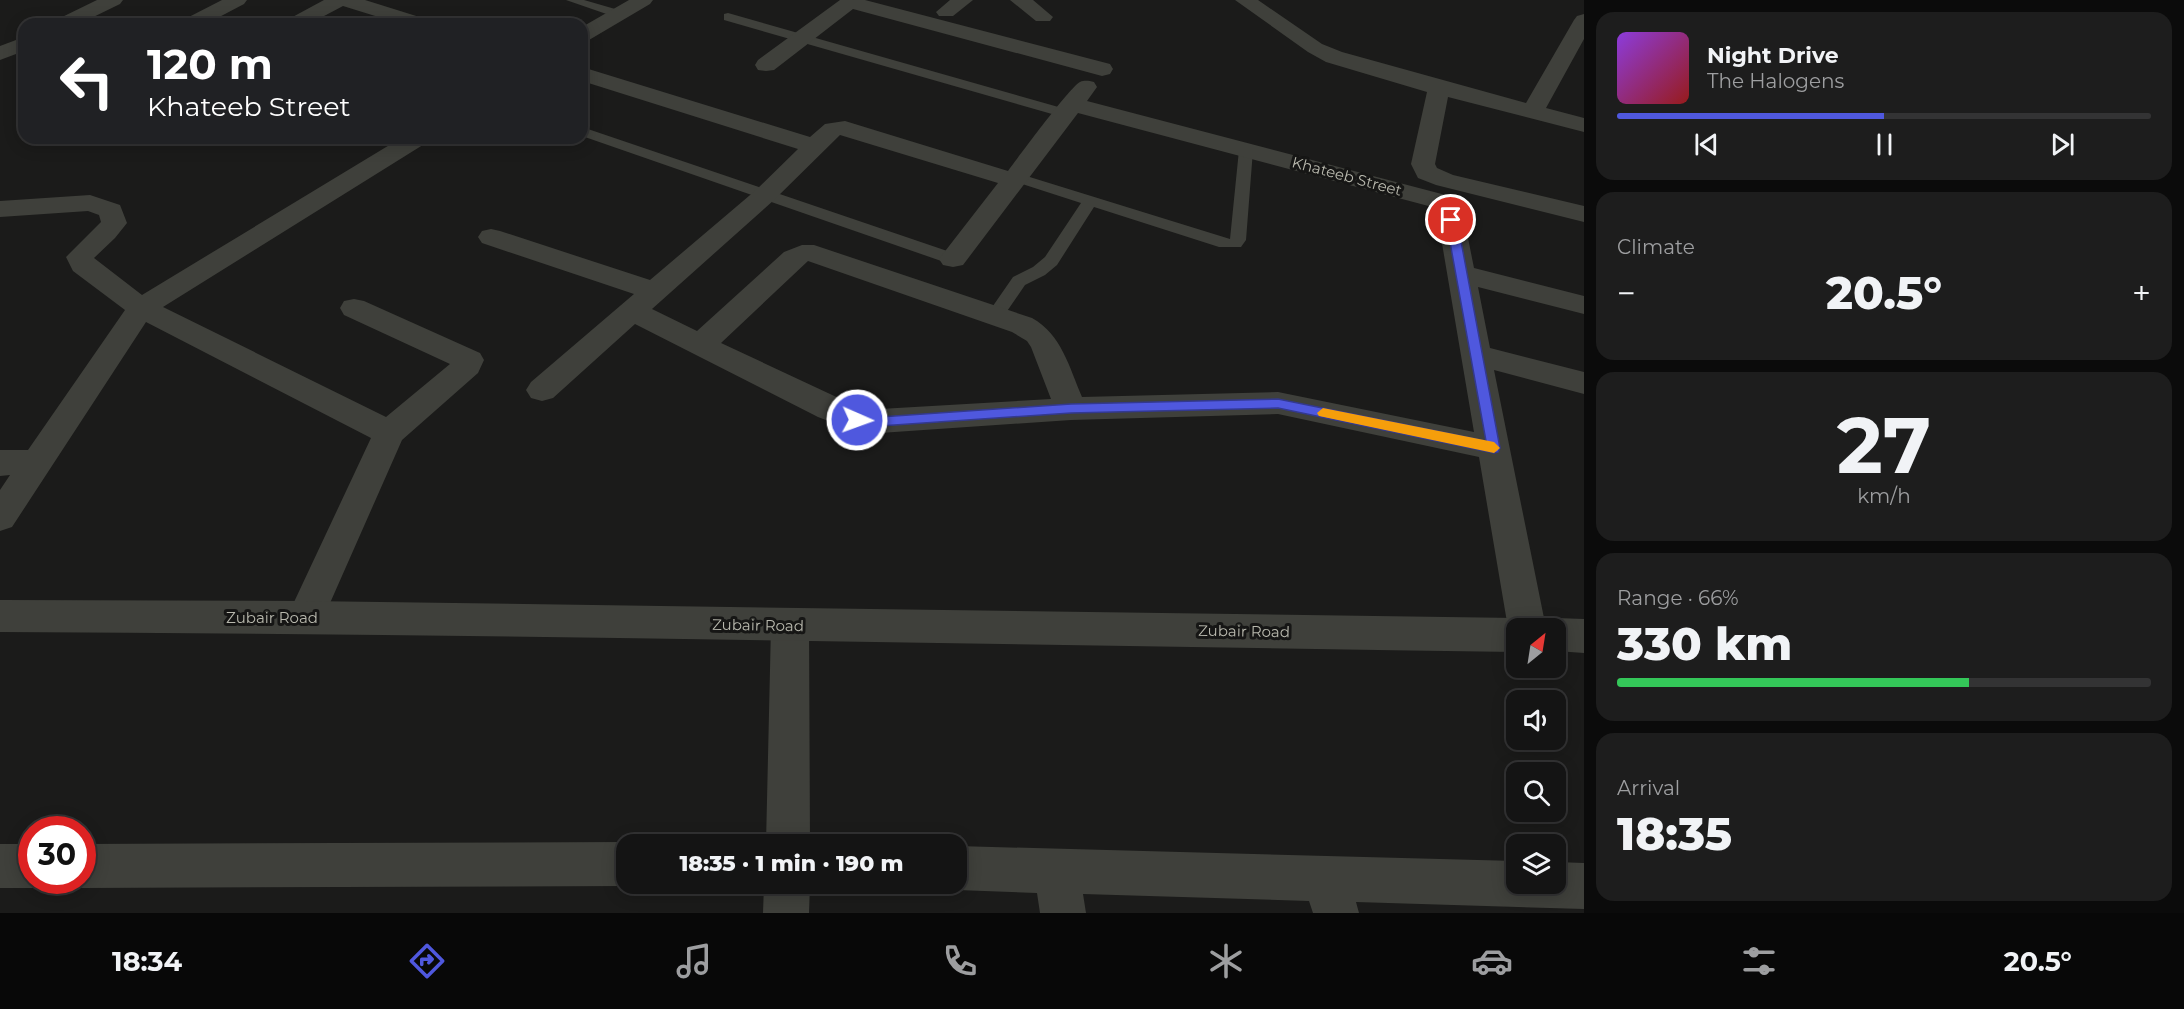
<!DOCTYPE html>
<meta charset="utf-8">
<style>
body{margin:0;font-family:Montserrat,sans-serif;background:#1d1d1d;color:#f1f3f6;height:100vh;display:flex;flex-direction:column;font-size:22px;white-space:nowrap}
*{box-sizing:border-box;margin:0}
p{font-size:20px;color:#9d9ea0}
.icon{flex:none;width:33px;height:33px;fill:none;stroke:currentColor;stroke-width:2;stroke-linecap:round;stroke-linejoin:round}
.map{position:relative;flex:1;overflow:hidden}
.side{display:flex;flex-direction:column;gap:12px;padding:12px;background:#0b0b0b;width:600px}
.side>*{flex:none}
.hud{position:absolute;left:18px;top:18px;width:570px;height:126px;border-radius:18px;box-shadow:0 3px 15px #0003,0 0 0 2px #333334;background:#202124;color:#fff;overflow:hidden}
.needle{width:39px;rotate:30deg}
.fabs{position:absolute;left:1506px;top:618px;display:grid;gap:12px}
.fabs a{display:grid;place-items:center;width:60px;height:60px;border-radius:12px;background:#141414;box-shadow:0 3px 15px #0003,0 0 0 2px #333334;font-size:30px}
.speed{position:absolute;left:18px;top:816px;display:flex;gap:12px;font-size:30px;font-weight:700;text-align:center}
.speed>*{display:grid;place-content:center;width:78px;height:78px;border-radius:50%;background:#141414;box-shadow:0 3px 15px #0003,0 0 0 2px #333334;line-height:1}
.speed .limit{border:9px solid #d22;background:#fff;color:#111}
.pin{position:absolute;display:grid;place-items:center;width:51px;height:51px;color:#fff;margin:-26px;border:3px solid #fff;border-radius:50%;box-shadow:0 2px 6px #0007}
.me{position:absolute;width:66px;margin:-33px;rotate:92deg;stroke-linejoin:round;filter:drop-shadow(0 0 4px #0008)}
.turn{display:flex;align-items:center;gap:21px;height:126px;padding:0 30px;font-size:27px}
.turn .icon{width:78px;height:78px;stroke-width:2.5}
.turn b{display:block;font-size:42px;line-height:51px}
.big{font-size:45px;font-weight:800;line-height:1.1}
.side .tile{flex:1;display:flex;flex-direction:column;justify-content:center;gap:9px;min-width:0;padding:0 21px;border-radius:18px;background:#1d1d1d}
.side .dial{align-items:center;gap:0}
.dial b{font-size:78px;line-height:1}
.song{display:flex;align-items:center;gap:18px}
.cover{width:72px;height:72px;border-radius:9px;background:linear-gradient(135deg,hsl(270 70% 55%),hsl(0 70% 35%))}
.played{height:6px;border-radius:3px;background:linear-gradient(90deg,#4f58de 50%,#333334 50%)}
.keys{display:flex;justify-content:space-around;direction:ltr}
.heat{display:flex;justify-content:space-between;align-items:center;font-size:33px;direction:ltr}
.charge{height:9px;border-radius:4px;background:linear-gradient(90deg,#34c759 66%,#333334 0)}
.trip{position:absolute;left:616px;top:834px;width:351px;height:60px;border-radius:18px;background:#141414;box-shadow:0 3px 15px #0003,0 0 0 2px #333334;font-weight:800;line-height:60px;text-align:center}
.dock{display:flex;height:96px;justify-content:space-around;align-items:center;background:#080808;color:#9d9ea0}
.dock .icon{width:42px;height:42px}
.dock .selected{color:#4f58de}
.dock b{font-size:27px;color:#f1f3f6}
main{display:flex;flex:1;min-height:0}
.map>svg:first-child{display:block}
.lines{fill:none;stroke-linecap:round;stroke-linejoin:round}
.service{fill:#3f403b;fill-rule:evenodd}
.minor{fill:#3f403b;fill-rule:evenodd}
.tertiary{fill:#3f403b;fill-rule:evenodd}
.route{fill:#4f58de;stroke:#333990;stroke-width:1.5}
.slow{fill:#f59e0b}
.labels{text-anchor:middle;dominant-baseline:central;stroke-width:6;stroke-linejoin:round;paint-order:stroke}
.street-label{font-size:15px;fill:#b9b9ae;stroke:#161615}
</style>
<main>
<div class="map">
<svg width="1584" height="913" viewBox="0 0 1584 913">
<rect width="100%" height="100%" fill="#1b1b1a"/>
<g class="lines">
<path class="service" d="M566 0H584L622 11 624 14 618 18Z
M728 13 1069 110 1071 113 1064 117 1059 116 724 20V14Z
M582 127 959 255 961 259 959 263H947L582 136Z
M1246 146 1253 150 1246 240 1241 247H1219L1094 207 1057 265 1045 275 1025 285 1001 320H989L986 316 1013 277 1033 267 1045 257 1081 203 1010 180 1008 177 1010 174H1020L1230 239 1239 150Z"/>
<path class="minor" d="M97 0H123L120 4 79 24H53L56 20Z
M222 0H247L244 4 206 24H180L183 20Z
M324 0H365L429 20 432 24H401L343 6 309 24H284L287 20Z
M629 0H653L650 4 589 40 582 42V27Z
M840 0H865L1110 64 1113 69 1110 74 1102 76 853 9 774 70 766 71 758 70 755 65 758 60Z
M950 0H973L953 16H939L936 12Z
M1010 0H1033L1053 17 1050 21H1036Z
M1235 0H1258L1322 44 1342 52 1526 103 1574 20 1577 16 1584 14V39L1546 108 1584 118V132L1448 97 1435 164 1437 168 1453 175 1584 206V222L1436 185 1418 178 1411 164 1427 92 1326 62 1308 52Z
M24 37V51L0 60V46Z
M582 67 810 137 825 124 845 121 1008 171C1020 155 1070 87 1080 82 1085 80 1089 81 1094 82L1097 87 1087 101 1457 198 1461 203 1474 268 1584 296V314L1478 287 1490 348 1584 372V394L1494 370 1546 628H1516V641L1514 640 1508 628 1479 457 1278 414 1071 420 880 433 857 432 818 417 635 324 553 398 542 401 531 398 526 390 531 382 634 294 482 243 478 237 482 231 491 229 500 231 650 280 756 190 798 149 582 81ZM1078 113 1436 208 1474 432 1278 392 1082 397C1069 367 1062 335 1032 318L814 245H802L784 252 697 331 652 309 774 200 840 135 998 183 939 259 943 265 953 267 963 265ZM808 261 1012 332 1027 341 1031 347 1051 399 880 409 860 408 721 343Z
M401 138H430L426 143 163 307 386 417 450 364 344 315 340 308 344 301 354 299 364 301 480 353 484 360 478 373 402 440 319 628 306 633 293 628 287 617 371 438 146 322 12 527 0 531V490L10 475 0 476V450H28L125 310 73 271 66 257 101 222 99 215 88 211 0 217V201L90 195 120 205 127 223 115 238 94 258 142 295Z
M790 610 803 614 809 626 810 844H766L771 626 777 614Z
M627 842 634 844H627V884H634L627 886 82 888 66 880H82V844Z
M0 844H32V880L48 882 32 888H0Z
M957 846 1516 861V884H1556V862L1584 863V909L1356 902 1359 913H1313L1309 901 1083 894 1086 913H1040L1037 893 957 890 941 884H957Z
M764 884H810L809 913H763Z"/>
<path class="tertiary" d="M0 600 306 601 1516 618 1530 623 1532 628H1516V652C1011 645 505 634 0 632Z
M1556 618 1584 619V653L1556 651V628H1540L1542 623Z"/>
</g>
<path class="route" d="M1451 217 1457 220 1500 448 1498 452 1494 453 1278 408 1071 413 880 426 857 425 851 420 857 415 880 417 1071 404 1278 399 1486 441 1446 220Z"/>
<path class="slow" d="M1323 408 1494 442 1500 448 1494 453 1319 416 1317 413Z"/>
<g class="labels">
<g class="street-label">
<text transform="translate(1347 176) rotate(15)">Khateeb Street</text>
<text x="272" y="617">Zubair Road</text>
<text transform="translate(758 625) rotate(1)">Zubair Road</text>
<text transform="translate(1244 631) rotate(1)">Zubair Road</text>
</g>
</g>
</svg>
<div class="fabs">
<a><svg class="needle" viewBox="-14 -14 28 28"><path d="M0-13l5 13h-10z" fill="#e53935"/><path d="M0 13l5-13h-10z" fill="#9d9ea0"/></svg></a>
<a><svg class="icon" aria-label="sound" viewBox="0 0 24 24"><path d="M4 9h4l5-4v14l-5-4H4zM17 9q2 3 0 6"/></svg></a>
<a><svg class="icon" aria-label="search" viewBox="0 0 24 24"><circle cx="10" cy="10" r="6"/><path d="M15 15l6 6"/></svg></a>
<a><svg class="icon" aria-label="layers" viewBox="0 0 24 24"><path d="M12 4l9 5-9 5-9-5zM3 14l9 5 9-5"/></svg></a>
</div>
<div class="speed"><div class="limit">30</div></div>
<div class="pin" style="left:1451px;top:220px;background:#d93025"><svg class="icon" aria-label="arrive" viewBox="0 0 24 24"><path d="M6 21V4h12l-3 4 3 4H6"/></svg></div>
<svg class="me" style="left:857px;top:420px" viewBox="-20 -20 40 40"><circle r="17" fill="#4f58de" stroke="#fff" stroke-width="3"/><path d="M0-11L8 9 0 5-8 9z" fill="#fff"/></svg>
<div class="trip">18:35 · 1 min · 190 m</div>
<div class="hud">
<div class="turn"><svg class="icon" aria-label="left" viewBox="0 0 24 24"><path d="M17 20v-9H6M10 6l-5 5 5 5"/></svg><div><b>120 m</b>Khateeb Street</div></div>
</div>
</div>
<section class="side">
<div class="tile">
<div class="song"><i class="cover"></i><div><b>Night Drive</b><p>The Halogens</p></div></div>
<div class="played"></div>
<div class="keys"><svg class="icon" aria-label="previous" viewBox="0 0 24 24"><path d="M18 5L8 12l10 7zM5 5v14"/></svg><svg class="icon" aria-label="pause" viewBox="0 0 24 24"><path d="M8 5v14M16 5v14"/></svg><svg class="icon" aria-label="next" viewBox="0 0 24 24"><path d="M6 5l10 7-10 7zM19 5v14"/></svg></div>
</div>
<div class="tile"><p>Climate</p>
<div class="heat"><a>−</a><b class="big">20.5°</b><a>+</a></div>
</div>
<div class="tile dial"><b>27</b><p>km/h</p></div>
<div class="tile"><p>Range · 66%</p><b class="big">330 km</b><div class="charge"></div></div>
<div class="tile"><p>Arrival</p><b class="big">18:35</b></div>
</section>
</main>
<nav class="dock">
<b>18:34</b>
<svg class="icon selected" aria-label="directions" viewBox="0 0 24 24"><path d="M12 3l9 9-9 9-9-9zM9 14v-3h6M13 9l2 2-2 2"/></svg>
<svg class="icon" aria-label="music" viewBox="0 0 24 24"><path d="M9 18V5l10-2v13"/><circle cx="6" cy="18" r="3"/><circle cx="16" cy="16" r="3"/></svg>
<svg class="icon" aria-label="phone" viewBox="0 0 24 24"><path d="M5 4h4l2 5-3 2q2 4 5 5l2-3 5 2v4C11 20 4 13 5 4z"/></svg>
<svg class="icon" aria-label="climate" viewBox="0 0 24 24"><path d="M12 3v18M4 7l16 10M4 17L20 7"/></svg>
<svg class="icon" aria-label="car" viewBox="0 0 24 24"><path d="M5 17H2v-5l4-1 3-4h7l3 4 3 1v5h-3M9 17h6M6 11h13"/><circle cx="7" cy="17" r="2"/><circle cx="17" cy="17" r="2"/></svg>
<svg class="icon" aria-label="filters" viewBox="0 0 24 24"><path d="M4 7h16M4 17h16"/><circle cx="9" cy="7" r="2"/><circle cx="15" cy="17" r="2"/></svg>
<b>20.5°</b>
</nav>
